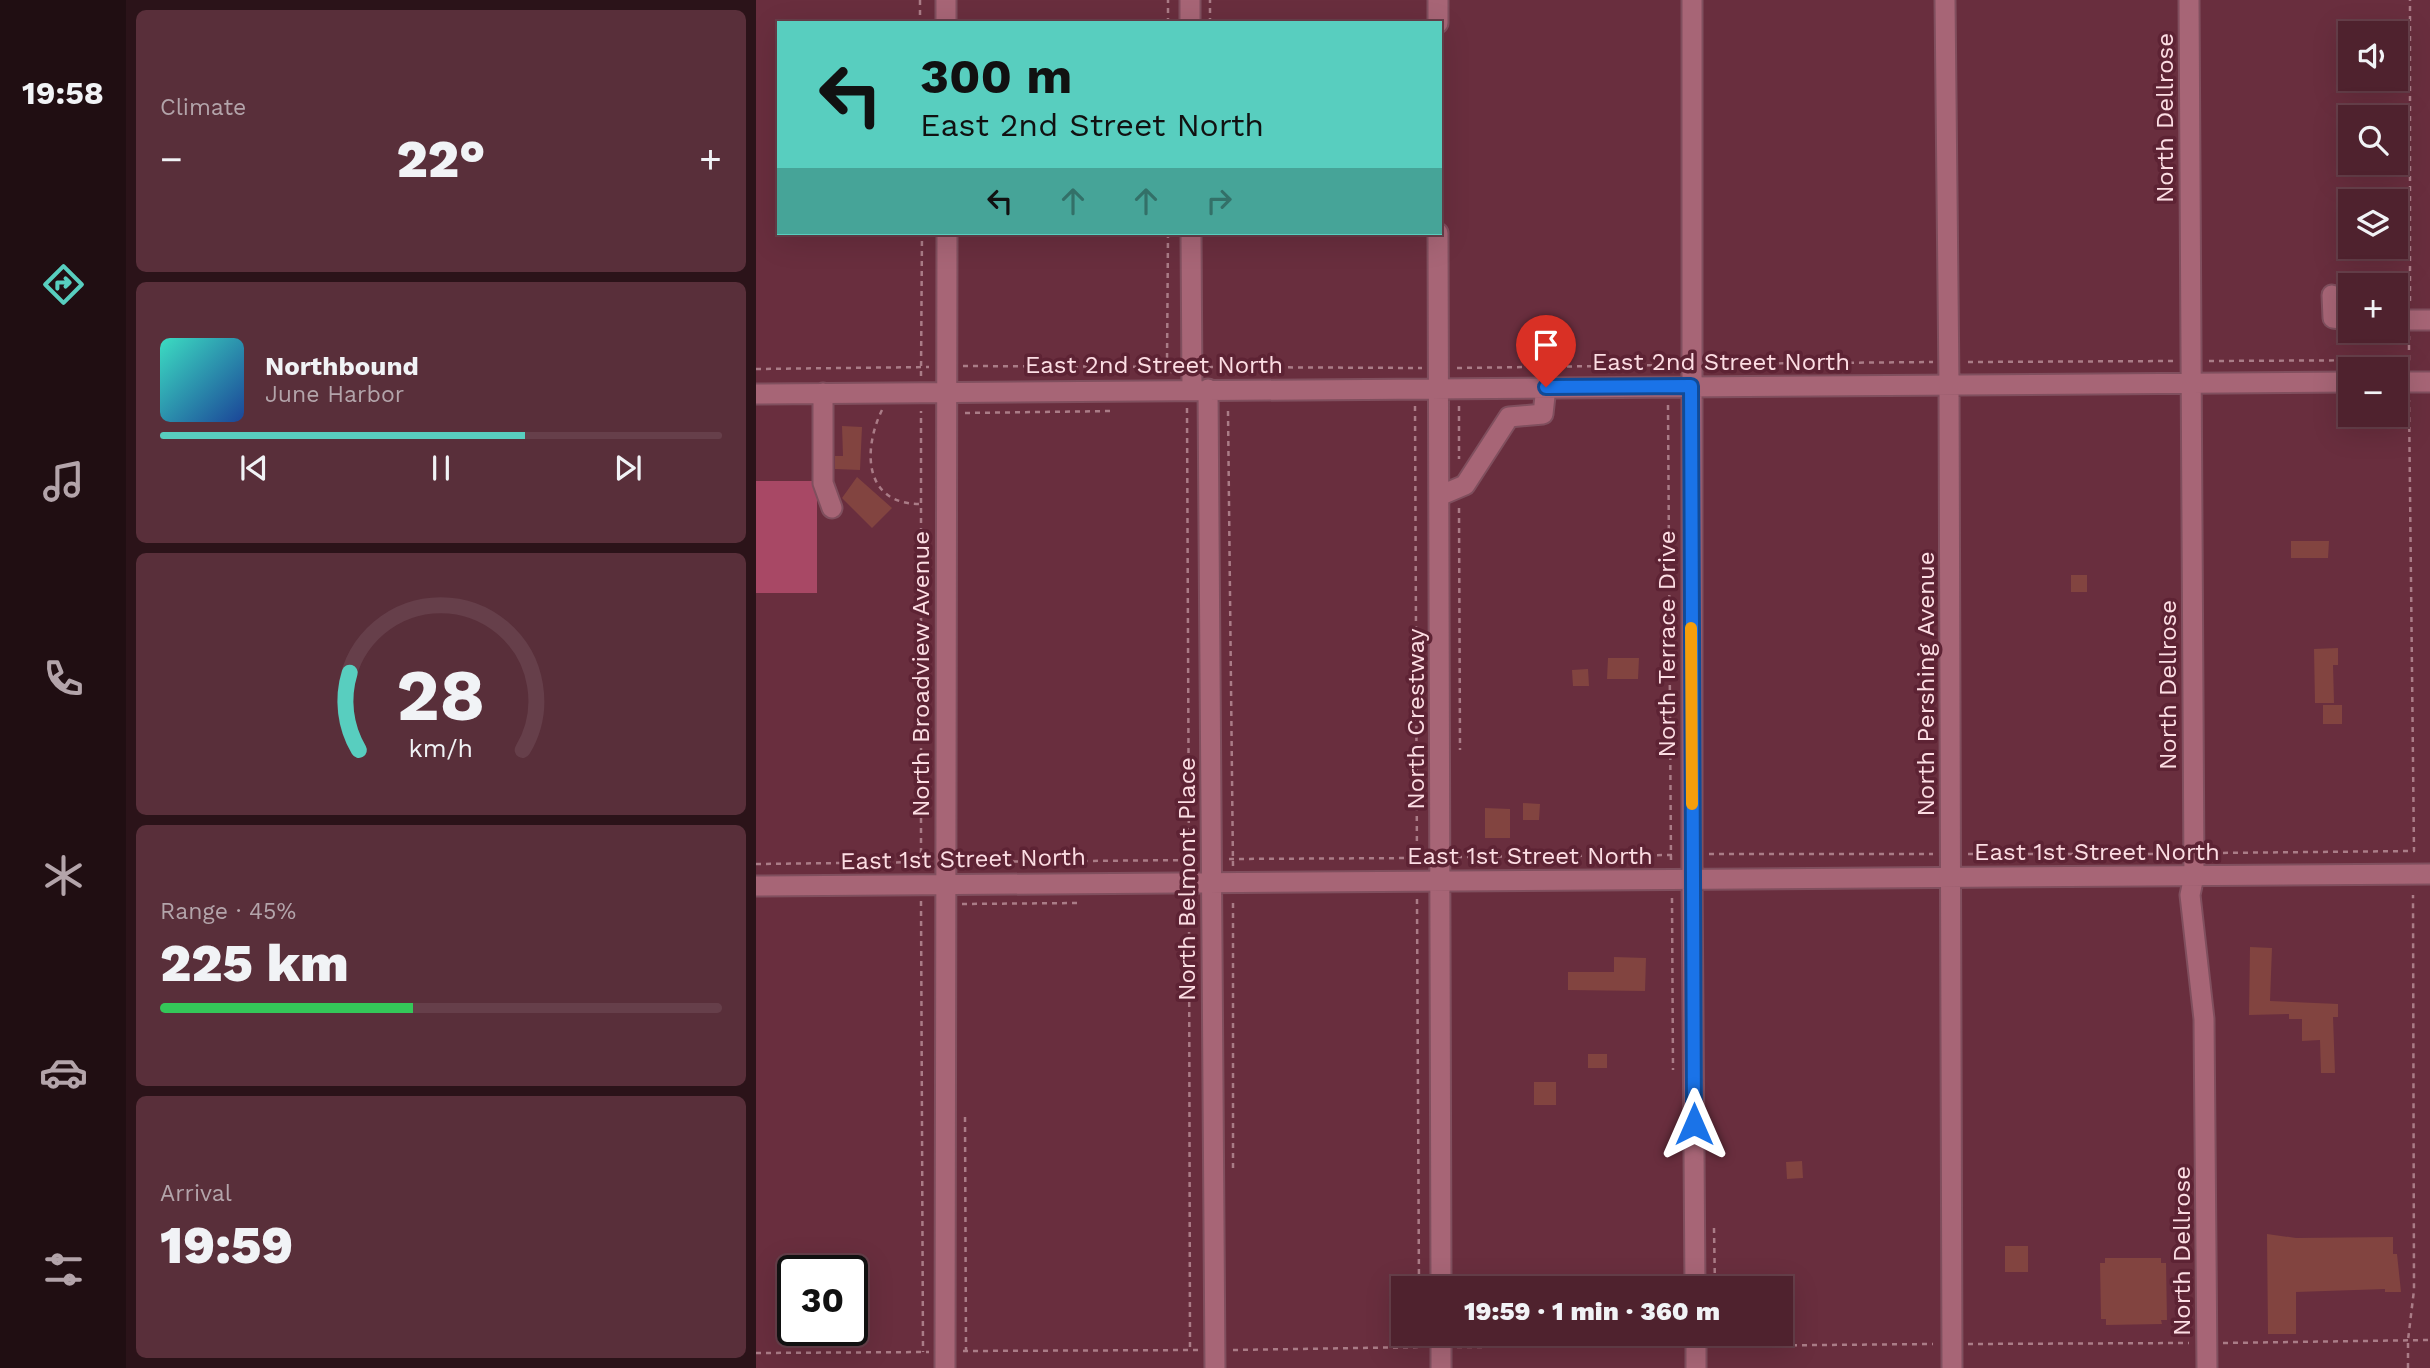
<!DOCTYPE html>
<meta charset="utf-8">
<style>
body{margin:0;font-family:"Work Sans",sans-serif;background:#592f3a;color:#f1f3f6;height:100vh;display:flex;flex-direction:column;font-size:26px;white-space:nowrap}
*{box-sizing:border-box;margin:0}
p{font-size:23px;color:#b3a4aa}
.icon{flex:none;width:38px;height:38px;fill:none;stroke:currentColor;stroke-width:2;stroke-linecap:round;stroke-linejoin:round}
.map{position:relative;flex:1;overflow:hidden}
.sheet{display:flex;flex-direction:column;gap:10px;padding:10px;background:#2b1319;width:630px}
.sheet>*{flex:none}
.top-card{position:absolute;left:21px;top:21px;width:665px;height:214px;border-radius:0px;box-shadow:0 7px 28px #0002,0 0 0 2px #663f4a;background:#58cebf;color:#111;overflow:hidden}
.tools{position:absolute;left:1582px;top:21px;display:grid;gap:14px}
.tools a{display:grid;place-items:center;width:70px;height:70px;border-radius:0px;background:#4f222e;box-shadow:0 7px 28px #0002,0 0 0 2px #663f4a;font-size:35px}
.speed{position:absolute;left:21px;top:1255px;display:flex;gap:14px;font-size:35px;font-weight:700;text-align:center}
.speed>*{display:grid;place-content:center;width:91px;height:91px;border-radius:50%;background:#4f222e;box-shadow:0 7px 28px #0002,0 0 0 2px #663f4a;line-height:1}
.speed .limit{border:4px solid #111;border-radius:10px;background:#fff;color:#111}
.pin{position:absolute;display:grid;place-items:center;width:60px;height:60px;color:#fff;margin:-72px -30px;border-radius:50% 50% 50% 0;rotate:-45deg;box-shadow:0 0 7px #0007}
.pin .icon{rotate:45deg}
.me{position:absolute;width:77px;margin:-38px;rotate:0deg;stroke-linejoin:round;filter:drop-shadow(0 0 5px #0008)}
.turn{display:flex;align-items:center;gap:24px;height:147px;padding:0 28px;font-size:32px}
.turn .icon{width:91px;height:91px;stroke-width:2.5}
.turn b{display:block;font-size:49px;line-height:60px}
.lanes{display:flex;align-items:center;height:66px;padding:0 28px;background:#0003;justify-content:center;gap:35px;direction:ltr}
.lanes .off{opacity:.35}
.big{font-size:52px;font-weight:800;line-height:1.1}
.sheet .widget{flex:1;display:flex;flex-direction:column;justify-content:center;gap:10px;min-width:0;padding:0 24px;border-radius:10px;background:#592f3a}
.sheet .dial{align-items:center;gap:0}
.dial svg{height:182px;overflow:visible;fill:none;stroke:#663f4a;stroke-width:7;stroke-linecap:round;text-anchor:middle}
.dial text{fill:#f1f3f6;stroke:none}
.song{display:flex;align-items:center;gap:21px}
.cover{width:84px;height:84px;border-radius:10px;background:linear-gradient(135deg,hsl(170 70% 55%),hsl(220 70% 35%))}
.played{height:7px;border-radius:4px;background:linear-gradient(90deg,#58cebf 65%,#663f4a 65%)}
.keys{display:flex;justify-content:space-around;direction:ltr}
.heat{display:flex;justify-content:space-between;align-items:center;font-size:38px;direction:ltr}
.charge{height:10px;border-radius:5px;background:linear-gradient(90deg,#34c759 45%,#663f4a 0)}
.trip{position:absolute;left:635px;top:1276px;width:402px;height:70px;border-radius:0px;background:#4f222e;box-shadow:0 7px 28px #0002,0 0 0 2px #663f4a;font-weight:800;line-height:70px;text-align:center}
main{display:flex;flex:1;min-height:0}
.menu{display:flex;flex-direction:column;width:126px;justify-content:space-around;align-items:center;background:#200e12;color:#b3a4aa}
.menu .icon{width:49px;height:49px}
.menu .selected{color:#58cebf}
.menu b{font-size:32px;color:#f1f3f6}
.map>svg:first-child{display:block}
.green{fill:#a84865}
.building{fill:#824440}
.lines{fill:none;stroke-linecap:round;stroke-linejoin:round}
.minor-casing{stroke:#804f5e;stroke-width:23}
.path{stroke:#aa7c87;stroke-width:2.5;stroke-dasharray:5 5;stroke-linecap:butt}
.minor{stroke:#a76576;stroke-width:19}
.route-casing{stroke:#114b97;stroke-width:18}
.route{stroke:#1a73e8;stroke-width:12}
.slow{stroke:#f59e0b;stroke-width:12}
.labels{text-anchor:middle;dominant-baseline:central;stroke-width:7;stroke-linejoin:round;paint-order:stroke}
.street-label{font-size:24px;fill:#fcdde3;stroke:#5d2334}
</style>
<main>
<nav class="menu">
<b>19:58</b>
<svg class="icon selected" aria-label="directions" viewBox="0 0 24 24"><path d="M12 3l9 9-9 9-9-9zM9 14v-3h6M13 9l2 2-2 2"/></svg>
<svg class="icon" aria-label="music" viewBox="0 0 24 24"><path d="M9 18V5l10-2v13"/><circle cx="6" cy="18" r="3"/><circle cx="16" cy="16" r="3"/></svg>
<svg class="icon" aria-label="phone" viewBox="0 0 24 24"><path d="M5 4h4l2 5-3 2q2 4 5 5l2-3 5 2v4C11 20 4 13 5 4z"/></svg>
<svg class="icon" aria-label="climate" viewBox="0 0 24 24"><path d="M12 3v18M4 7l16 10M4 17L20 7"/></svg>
<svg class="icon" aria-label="car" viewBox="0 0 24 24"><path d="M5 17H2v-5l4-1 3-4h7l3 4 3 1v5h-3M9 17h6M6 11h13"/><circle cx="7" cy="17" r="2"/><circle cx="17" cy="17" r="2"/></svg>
<svg class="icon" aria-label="filters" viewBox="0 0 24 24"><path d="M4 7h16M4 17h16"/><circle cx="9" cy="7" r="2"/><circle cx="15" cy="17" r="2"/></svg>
</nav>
<section class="sheet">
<div class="widget"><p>Climate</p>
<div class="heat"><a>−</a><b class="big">22°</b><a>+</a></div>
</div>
<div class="widget">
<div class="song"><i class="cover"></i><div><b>Northbound</b><p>June Harbor</p></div></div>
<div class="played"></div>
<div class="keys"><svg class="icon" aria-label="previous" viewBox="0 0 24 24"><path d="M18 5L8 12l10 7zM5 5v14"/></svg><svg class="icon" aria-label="pause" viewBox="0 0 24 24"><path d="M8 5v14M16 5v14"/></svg><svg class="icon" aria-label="next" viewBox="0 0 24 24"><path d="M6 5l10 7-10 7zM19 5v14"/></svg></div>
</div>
<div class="widget dial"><svg viewBox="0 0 100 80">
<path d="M14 69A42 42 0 1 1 86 69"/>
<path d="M14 69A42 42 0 0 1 10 35" stroke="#58cebf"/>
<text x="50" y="56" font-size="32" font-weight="700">28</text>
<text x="50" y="72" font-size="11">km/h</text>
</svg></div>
<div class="widget"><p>Range · 45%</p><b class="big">225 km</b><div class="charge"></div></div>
<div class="widget"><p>Arrival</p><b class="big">19:59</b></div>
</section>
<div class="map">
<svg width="1674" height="1368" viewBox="0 0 1674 1368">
<rect width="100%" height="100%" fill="#692e3e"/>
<path class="green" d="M0 481H61V593H0Z"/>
<path class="building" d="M86 426 106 427 104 470 79 469V456H87Z
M101 477 136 508 116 528 86 498Z
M1535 541H1573L1572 558H1535Z
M1315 575H1331V592H1315Z
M1582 648V665H1577L1578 703H1559L1558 649Z
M852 658H883L882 679H851Z
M832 669 833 686H817L816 670Z
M1567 705H1586V724H1567Z
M767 803 784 804 783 820H767Z
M729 808 754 809V838H729Z
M1494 947 1516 948 1514 1001 1582 1004V1017H1577L1579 1073H1565L1564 1040 1546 1041V1019H1533V1014L1493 1015Z
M858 957 890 958 889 991 812 990V972H858Z
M832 1054H851V1068H832Z
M778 1082H800V1105H778Z
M1046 1161 1047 1178 1031 1179 1030 1162Z
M1511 1234 1540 1238 1637 1237V1254H1641L1645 1292H1629V1289L1540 1292V1334H1512Z
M1249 1246H1272V1272H1249Z
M1349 1258H1405V1263H1410L1411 1320H1405L1406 1324 1350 1325V1319H1345L1344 1263H1349Z"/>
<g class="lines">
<defs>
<path id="minor" d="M190 0V23
M434 0V23
M682 0V23
M936 0V879L939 1288
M1189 0 1193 385 1196 1368
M1433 0 1438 876 1434 895 1448 1019 1451 1368
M435 233 436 389
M682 233 685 1288
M1576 295 1577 318 1594 320
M1640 320H1674
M1640 382H1674
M452 389 459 1368
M67 393V483L76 508
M0 394 1594 382
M683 496 709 485 753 417 787 414 790 387
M0 886 1674 874
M940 1334V1368
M189 1368 191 233
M685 1368V1334"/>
</defs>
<use href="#minor" class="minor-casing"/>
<path class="path" d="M164 0V23
M412 23V0
M454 23V0
M412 233 411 363 416 373
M1654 301V0
M1453 361 1653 360V336
M1212 362 1419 361
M953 364 1177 362
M207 366 418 367
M452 367 666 368
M701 368 918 365
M0 369 173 367
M165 376 166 233
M912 405 915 864
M659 406 661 865
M703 406V459
M431 408 433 867
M126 410C107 449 107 504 164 504
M472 411 477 867
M209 413 357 411
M703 508 704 750
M1457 853 1658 851 1653 400
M953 854H1177
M1212 854H1419
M701 857 918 855
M473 859 666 858
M207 862 439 860
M165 863V411
M0 864 173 862
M916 898 917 1070
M661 899 663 1288
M165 901 167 1352
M433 902 434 1350
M206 904 325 903
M209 1117 210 1351
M477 1168V901
M958 1228 959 1288
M1467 1343 1674 1340
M1212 1344 1433 1343
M956 1346 1177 1344
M663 1347V1334
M701 1347 922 1346
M477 1350 666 1347
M207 1351 442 1350
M0 1353 173 1352
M1652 1368V1340L1658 1290 1657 895"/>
<use href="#minor" class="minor"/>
</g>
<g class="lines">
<defs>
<path id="route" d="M790 387 935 386 938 1124"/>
</defs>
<use href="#route" class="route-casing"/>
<use href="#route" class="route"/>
<path class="slow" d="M935 628 936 804"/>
</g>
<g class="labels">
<g class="street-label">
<text transform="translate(1409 118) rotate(-90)">North Dellrose</text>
<text x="965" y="362">East 2nd Street North</text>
<text x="398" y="365">East 2nd Street North</text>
<text transform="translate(911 644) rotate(-90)">North Terrace Drive</text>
<text transform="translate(165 674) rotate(-90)">North Broadview Avenue</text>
<text transform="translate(1170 684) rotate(-90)">North Pershing Avenue</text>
<text transform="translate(1412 685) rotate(-90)">North Dellrose</text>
<text transform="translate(660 719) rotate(-90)">North Crestway</text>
<text x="1341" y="852">East 1st Street North</text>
<text x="774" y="856">East 1st Street North</text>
<text transform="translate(207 859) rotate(-1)">East 1st Street North</text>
<text transform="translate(431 879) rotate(-90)">North Belmont Place</text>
<text transform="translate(1426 1251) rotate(-90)">North Dellrose</text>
</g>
</g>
</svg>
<div class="tools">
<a><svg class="icon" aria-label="sound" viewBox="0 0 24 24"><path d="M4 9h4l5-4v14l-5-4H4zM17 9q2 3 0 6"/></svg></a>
<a><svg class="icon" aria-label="search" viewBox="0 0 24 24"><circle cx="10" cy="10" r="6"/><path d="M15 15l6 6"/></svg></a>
<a><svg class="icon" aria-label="layers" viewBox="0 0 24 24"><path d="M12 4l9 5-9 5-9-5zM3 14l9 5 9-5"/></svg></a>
<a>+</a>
<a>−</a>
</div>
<div class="speed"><div class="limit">30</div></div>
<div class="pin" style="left:790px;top:387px;background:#d93025"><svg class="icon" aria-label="arrive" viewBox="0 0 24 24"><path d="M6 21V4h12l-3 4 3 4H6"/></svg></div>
<svg class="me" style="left:938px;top:1124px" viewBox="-20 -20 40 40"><path d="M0-17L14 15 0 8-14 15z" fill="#1a73e8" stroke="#fff" stroke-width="4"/></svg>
<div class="trip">19:59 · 1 min · 360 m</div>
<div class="top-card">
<div class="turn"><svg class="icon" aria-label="left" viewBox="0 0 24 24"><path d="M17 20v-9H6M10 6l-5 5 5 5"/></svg><div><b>300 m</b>East 2nd Street North</div></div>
<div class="lanes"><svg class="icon" aria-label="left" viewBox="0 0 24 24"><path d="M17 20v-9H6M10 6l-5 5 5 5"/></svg><svg class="icon off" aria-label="ahead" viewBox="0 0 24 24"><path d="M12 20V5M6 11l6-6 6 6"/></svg><svg class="icon off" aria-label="ahead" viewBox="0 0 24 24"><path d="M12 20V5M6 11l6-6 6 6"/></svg><svg class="icon off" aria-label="right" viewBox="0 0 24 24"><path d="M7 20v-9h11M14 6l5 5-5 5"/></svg></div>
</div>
</div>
</main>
